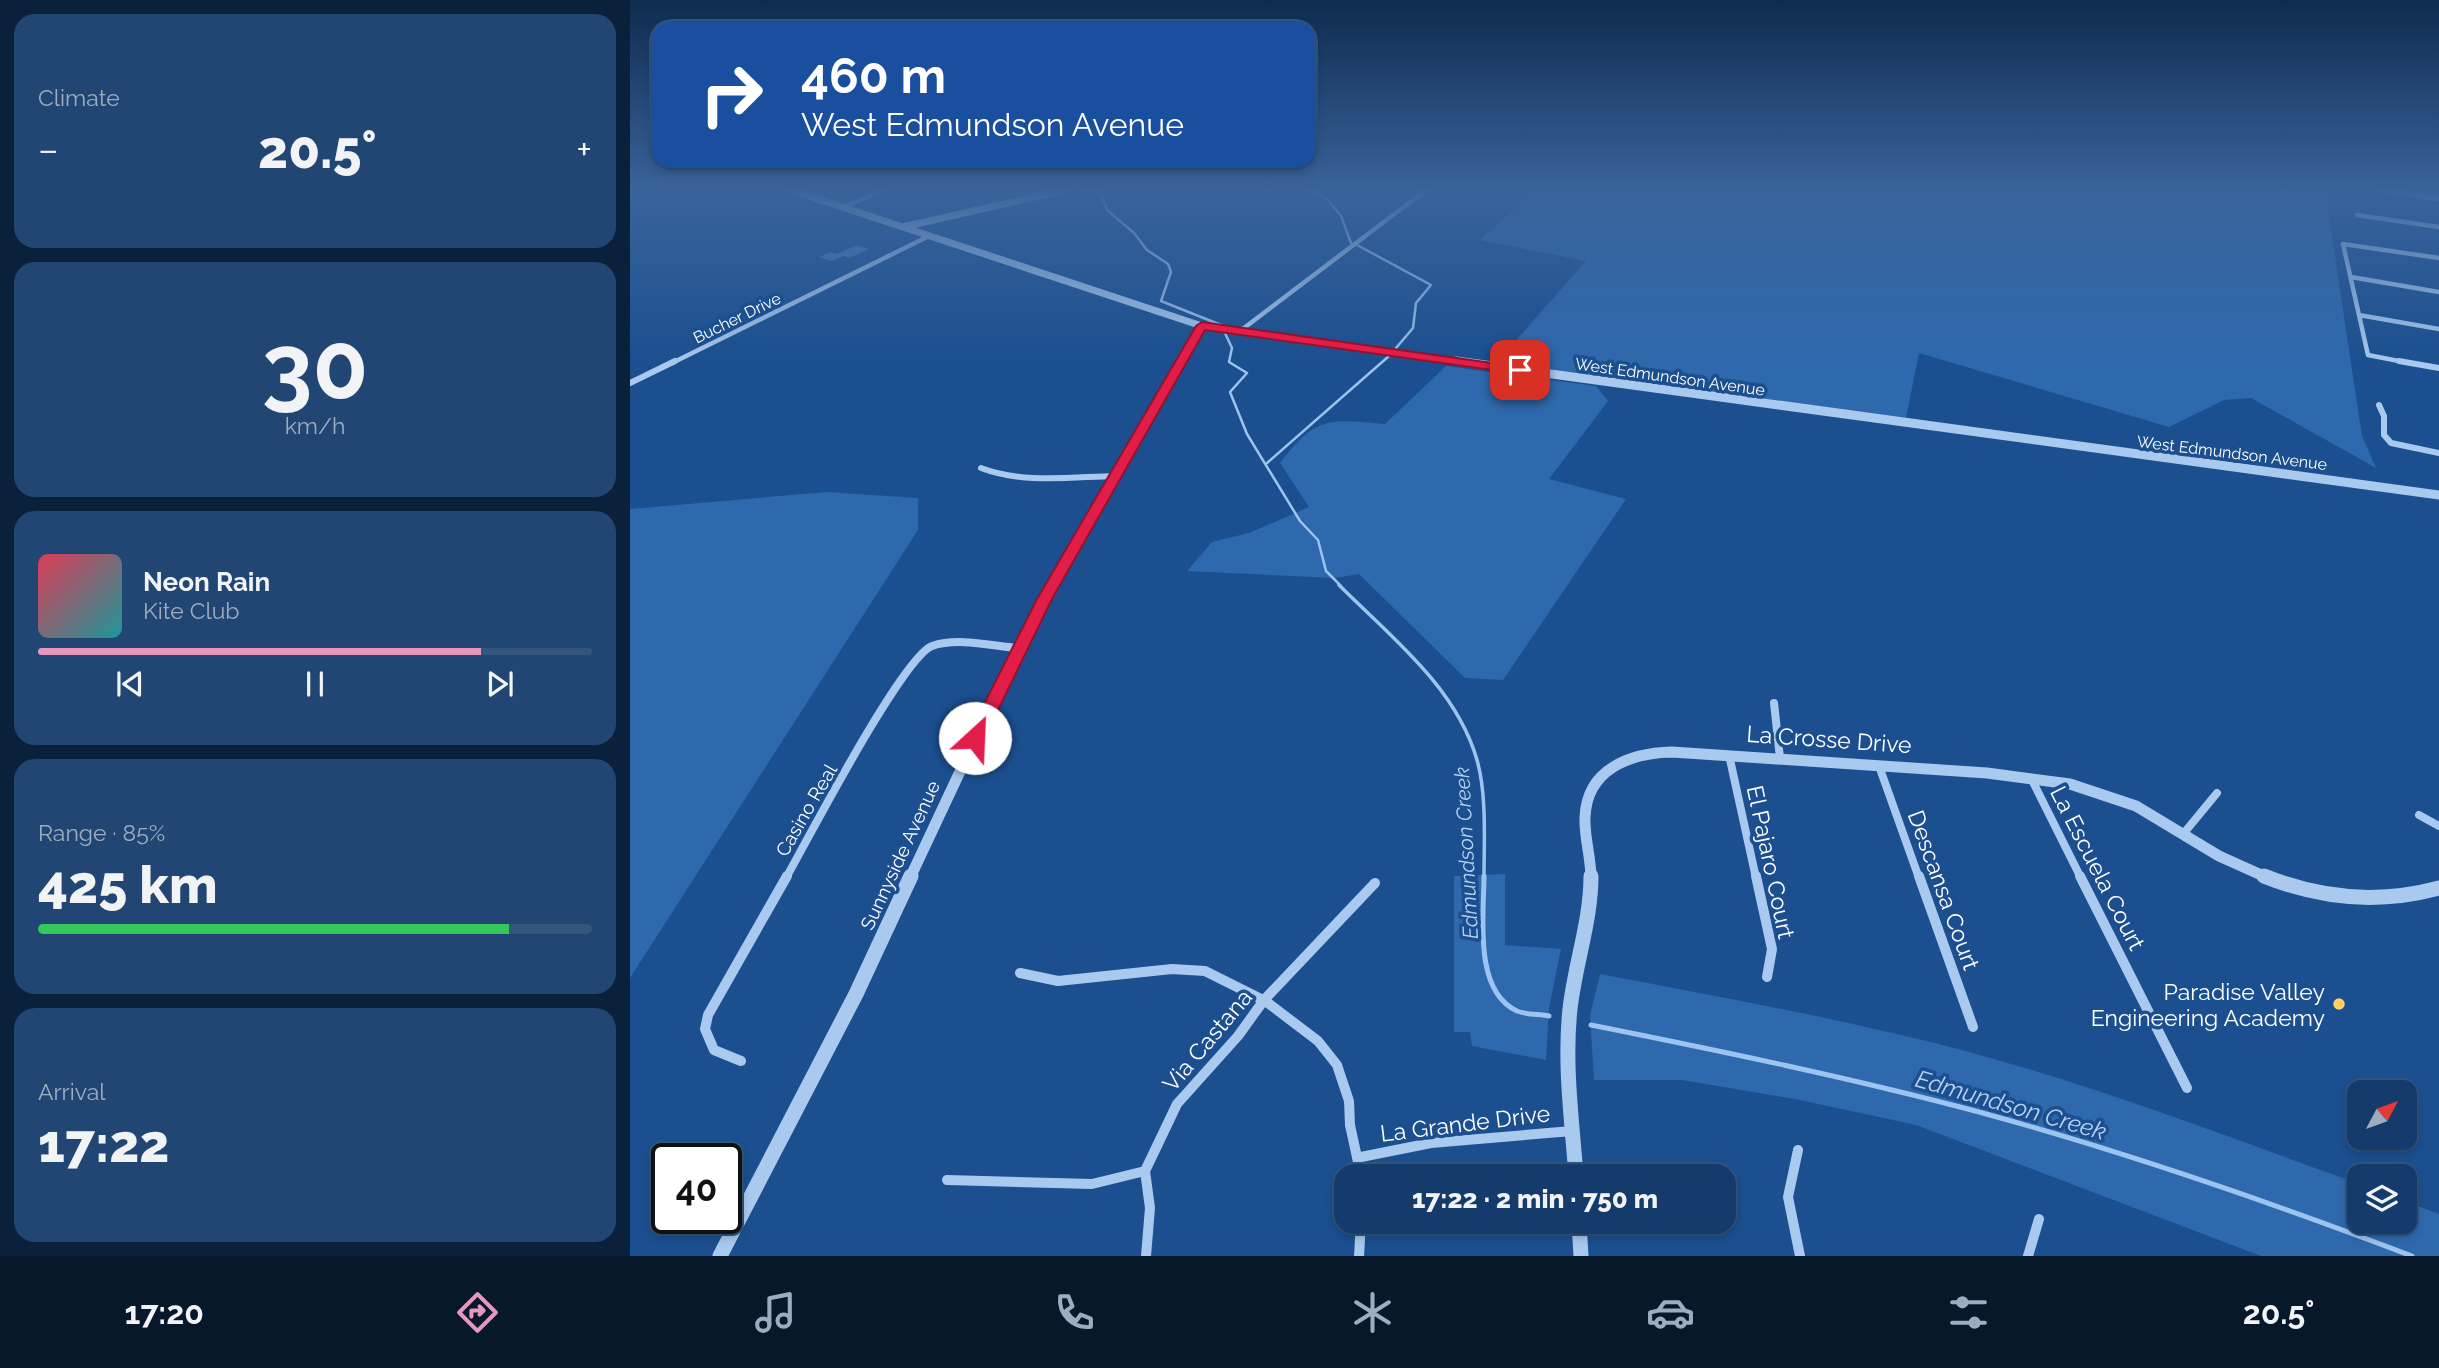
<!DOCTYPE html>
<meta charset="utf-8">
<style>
body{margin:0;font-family:Raleway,sans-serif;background:#214673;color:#f1f3f6;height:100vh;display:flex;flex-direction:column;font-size:26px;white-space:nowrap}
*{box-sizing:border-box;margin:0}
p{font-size:23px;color:#9dadc1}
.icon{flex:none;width:38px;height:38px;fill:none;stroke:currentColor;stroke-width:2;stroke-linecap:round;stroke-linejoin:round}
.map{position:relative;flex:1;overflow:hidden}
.panel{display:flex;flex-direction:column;gap:14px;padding:14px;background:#0b203b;width:630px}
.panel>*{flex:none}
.hud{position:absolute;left:21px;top:21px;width:665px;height:147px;border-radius:21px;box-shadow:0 4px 10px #0003,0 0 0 2px #33557e;background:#1a4fa0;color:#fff;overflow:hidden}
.needle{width:46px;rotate:49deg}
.tools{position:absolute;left:1717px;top:1080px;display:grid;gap:14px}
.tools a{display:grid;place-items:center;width:70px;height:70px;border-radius:14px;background:#143b6b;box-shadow:0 4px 10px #0003,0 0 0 2px #33557e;font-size:35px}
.speed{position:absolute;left:21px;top:1143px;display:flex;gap:14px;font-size:35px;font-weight:700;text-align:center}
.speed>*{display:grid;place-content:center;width:91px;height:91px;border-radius:50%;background:#143b6b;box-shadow:0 4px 10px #0003,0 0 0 2px #33557e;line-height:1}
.speed .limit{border:4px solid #111;border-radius:10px;background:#fff;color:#111}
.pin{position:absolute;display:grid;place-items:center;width:60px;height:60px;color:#fff;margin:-30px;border-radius:14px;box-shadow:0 4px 10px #0006}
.me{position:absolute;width:77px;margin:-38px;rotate:25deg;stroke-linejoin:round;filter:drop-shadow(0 0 5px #0008)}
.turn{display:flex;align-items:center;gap:24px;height:147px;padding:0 35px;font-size:32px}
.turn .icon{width:91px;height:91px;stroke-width:2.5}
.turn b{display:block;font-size:49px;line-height:60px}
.big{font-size:52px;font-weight:800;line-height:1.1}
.panel .tile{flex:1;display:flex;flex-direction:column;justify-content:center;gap:10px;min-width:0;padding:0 24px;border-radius:21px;background:#214673}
.panel .dial{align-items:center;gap:0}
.dial b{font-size:91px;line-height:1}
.song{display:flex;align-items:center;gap:21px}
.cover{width:84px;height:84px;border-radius:10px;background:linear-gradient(135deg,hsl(350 70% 55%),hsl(180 70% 35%))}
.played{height:7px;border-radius:4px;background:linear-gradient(90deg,#e797bd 80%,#33557e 80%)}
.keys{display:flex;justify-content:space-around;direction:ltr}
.heat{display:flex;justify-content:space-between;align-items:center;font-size:38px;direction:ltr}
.charge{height:10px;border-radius:5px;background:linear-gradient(90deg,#34c759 85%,#33557e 0)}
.trip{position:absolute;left:704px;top:1164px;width:402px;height:70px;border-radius:21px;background:#143b6b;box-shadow:0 4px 10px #0003,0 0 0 2px #33557e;font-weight:800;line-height:70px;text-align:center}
.tabs{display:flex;height:112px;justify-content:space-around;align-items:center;background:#08182b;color:#9dadc1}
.tabs .icon{width:49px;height:49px}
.tabs .selected{color:#e797bd}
.tabs b{font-size:32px;color:#f1f3f6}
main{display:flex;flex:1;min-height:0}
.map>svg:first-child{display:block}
.green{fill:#2e69ad}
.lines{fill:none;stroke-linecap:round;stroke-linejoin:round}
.stream-far2{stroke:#9cc4f0;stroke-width:2.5}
.stream-far1{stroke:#9cc4f0;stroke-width:3.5}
.stream{stroke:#9cc4f0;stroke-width:5}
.building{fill:#4478b7}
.minor-far3{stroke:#a9c9ee;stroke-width:4.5}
.minor-far2{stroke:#a9c9ee;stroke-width:6}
.minor-far1{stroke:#a9c9ee;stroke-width:8}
.minor{stroke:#a9c9ee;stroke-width:10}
.tertiary-far3{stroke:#a9c9ee;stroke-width:7}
.tertiary-far2{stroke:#a9c9ee;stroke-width:9}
.tertiary-far1{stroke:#a9c9ee;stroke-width:11}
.tertiary{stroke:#a9c9ee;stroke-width:15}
.route{fill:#e11d48;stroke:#92132f;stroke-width:2}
.poi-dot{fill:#ffd166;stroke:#1b4f8f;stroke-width:2.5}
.labels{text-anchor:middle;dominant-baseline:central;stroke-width:7;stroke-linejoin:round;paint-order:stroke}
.far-street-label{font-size:16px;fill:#fff;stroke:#1b4f8f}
.street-label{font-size:19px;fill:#fff;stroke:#1b4f8f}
.water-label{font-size:21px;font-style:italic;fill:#b5d3f5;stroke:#1b4f8f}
.near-street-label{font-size:23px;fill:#fff;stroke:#1b4f8f}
.near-poi-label{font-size:23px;fill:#fff;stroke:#1b4f8f;text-anchor:end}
.near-water-label{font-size:24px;font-style:italic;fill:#b5d3f5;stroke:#1b4f8f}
</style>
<main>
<section class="panel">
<div class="tile"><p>Climate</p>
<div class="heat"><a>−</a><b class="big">20.5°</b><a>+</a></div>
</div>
<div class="tile dial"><b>30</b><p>km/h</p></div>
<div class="tile">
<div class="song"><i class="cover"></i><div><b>Neon Rain</b><p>Kite Club</p></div></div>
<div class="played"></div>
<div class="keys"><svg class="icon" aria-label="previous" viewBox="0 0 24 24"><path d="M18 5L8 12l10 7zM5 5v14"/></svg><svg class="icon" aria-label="pause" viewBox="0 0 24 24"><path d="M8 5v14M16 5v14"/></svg><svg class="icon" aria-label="next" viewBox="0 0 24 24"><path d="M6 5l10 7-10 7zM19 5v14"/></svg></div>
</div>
<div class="tile"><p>Range · 85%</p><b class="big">425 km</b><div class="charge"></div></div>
<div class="tile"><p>Arrival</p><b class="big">17:22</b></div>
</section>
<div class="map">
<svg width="1809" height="1256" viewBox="0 0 1809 1256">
<rect width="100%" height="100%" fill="#1b4f8f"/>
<path class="green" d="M906 190H1695L1732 436 1746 468 1621 398 1594 400 1539 427 1289 353 1276 418 867 362 956 261 850 240Z
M816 366 966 386 978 401 919 479 996 499 873 680 835 678 729 574 705 578 557 571 582 542 619 533 679 507 650 463C686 415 700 419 755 424Z
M196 492 288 498V530L0 978V509Z
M875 874V945L931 949 919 1008 916 1060 842 1046 840 1032H824V876Z
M970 974C1095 998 1220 1020 1343 1053 1474 1089 1602 1138 1729 1184V1222H1774L1775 1201 1809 1214V1256H1631L1286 1125 1165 1099 1052 1080H964L960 1015Z"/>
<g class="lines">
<path class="stream-far2" d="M458 190 471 194 477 210 504 233 517 250 538 264 541 272 531 301 591 325
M682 190 698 200 711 216 721 243
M727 245 801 285 786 303 783 328 766 348
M594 331 602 348 599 362 617 373 600 392 617 434 670 521 688 540 696 571 711 586
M637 463 759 356"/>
<path class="stream-far1" d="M709 585C761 637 826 687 847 760 857 795 854 841 854 878"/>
<path class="stream" d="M854 876C854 915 843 991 887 1011 897 1015 909 1014 919 1016
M961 1025C1091 1051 1221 1078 1349 1112 1496 1152 1640 1202 1782 1256"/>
</g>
<path class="building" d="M227 245 239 249 220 258 213 256 202 261 189 257 201 252 207 254Z"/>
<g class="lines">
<path class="minor-far3" d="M1751 190 1809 199
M213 207 255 190
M1727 215 1809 227
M1721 277 1809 292
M1729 315 1809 329
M610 331 796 190
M42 363 299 236
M1779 363 1738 355 1713 244 1809 258"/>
<path class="minor-far2" d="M1769 361 1809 368
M0 383 45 361
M1749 405 1754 416V435L1761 443 1809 453
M351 468C393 484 441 477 485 476"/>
<path class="minor-far1" d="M1144 703 1150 758
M1099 755 1126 878
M1249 766 1289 878
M1401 778 1451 878
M1789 815 1809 826
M1554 833 1587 793
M156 878C178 839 272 658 302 646 328 637 362 646 388 648"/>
<path class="minor" d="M1126 876 1142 949 1137 977
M1289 876 1343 1027
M1450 876 1557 1088
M390 973 428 981 542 969 575 971 635 1001
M634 1000 688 1041 707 1065 719 1101 720 1125 731 1176
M111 1061 84 1050 75 1029 78 1015 157 876
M1168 1150 1158 1197 1170 1256
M731 1157 801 1143 942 1131
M317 1180 462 1184 515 1171
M516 1256 520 1208 515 1171 547 1104 608 1036 634 1000 745 883
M729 1256 731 1222
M1398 1256 1409 1219"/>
<path class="tertiary-far3" d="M161 190 572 326 839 363
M273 227 435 190
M551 363 572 326"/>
<path class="tertiary-far2" d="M826 361 1809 495
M423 586 552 361"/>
<path class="tertiary-far1" d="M280 878 388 648 424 585
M961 878C961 857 954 837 955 817 957 769 1000 753 1042 752L1357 773 1440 784 1506 806 1589 856 1638 878"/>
<path class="tertiary" d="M1634 876C1691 899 1750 904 1809 888
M946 1176C942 1121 934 1064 940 1009 945 964 961 921 961 876
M949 1222 951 1256
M90 1256 226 994 281 876"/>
</g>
<linearGradient id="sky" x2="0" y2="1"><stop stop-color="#0f2b4f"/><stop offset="0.52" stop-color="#39639b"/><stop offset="1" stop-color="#39639b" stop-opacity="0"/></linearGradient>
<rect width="1809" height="365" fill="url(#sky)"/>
<path class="route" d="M572 322 890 367 896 370 890 374 575 330 422 599 352 743H339L337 738 407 599 566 326Z"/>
<circle class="poi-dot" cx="1709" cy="1004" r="7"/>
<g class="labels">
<g class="far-street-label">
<text transform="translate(107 318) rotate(-26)">Bucher Drive</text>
<text transform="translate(1040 377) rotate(8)">West Edmundson Avenue</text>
<text transform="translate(1602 453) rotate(7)">West Edmundson Avenue</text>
</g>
<g class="street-label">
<text transform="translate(176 810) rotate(-60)">Casino Real</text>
<text transform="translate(270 855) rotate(-65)">Sunnyside Avenue</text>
</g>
<g class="water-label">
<text transform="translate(836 853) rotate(-93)">Edmundson Creek</text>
</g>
<g class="near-street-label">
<text transform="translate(1199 739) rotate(4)">La Crosse Drive</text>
<text transform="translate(1141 862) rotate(78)">El Pajaro Court</text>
<text transform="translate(1468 868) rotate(63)">La Escuela Court</text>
<text transform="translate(1314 890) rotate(70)">Descansa Court</text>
<text transform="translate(577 1040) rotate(-50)">Via Castana</text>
<text transform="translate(835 1123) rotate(-7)">La Grande Drive</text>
</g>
<g class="near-poi-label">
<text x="1695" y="991">Paradise Valley<tspan x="1695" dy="26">Engineering Academy</tspan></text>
</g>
<g class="near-water-label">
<text transform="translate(1381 1105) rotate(16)">Edmundson Creek</text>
</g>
</g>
</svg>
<div class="tools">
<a><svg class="needle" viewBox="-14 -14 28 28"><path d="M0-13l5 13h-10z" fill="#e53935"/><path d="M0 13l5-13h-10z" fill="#9dadc1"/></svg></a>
<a><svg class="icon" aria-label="layers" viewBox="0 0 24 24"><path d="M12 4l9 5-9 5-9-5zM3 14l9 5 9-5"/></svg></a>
</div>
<div class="speed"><div class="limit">40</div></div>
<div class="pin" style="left:890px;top:370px;background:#d93025"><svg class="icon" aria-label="arrive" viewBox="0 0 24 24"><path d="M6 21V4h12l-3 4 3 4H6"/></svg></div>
<svg class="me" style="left:345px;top:738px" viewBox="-20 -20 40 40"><circle r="19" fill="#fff"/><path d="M0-13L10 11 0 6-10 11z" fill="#e11d48"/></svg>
<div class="trip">17:22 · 2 min · 750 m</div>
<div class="hud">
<div class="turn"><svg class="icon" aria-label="right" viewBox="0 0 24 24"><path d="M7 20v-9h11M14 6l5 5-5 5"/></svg><div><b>460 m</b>West Edmundson Avenue</div></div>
</div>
</div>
</main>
<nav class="tabs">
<b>17:20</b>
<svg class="icon selected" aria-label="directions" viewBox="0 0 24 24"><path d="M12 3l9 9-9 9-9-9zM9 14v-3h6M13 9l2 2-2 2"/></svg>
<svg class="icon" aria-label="music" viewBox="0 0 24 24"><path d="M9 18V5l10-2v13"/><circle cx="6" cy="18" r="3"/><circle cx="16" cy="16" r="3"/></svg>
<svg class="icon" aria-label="phone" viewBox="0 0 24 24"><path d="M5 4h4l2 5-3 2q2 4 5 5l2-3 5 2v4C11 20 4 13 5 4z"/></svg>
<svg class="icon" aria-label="climate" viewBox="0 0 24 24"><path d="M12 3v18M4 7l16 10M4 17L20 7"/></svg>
<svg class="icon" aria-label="car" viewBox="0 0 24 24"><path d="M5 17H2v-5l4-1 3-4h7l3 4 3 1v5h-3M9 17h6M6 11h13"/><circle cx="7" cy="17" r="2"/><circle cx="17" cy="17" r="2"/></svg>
<svg class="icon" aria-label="filters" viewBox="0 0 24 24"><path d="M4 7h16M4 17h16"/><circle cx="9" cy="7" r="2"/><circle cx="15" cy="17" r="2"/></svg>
<b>20.5°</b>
</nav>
